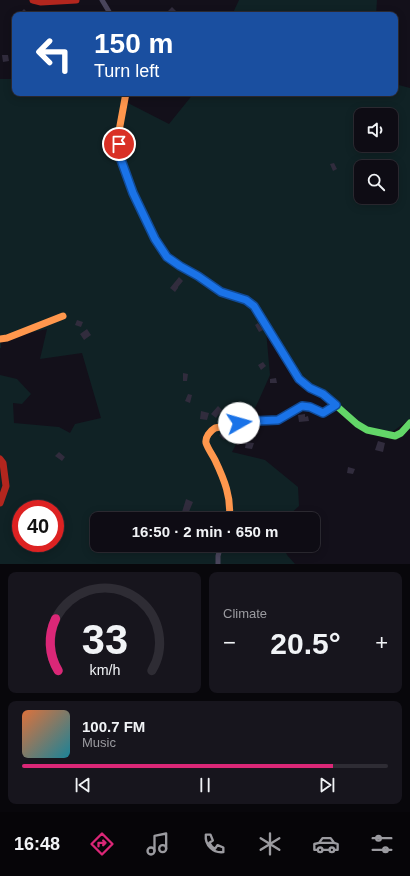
<!DOCTYPE html>
<meta charset="utf-8">
<style>
body{margin:0;font-family:Helvetica,sans-serif;background:#17151d;color:#f1f3f6;height:100vh;display:flex;flex-direction:column;font-size:15px;white-space:nowrap}
*{box-sizing:border-box;margin:0}
p{font-size:13px;color:#9b9ba0}
.icon{flex:none;width:22px;height:22px;fill:none;stroke:currentColor;stroke-width:2;stroke-linecap:round;stroke-linejoin:round}
.map{position:relative;height:564px;overflow:hidden}
.details{display:flex;flex-direction:column;gap:8px;padding:8px;background:#08070b;flex:1}
.details>*{flex:none}
.banner{position:absolute;left:12px;top:12px;width:386px;height:84px;border-radius:8px;box-shadow:0 2px 10px #0003,0 0 0 1px #2e2c34;background:#1a4fa0;color:#fff;overflow:hidden}
.controls{position:absolute;left:354px;top:108px;display:grid;gap:8px}
.controls a{display:grid;place-items:center;width:44px;height:44px;border-radius:8px;background:#0e0c14;box-shadow:0 2px 10px #0003,0 0 0 1px #2e2c34;font-size:20px}
.speed{position:absolute;left:12px;top:500px;display:flex;gap:8px;font-size:20px;font-weight:700;text-align:center}
.speed>*{display:grid;place-content:center;width:52px;height:52px;border-radius:50%;background:#0e0c14;box-shadow:0 2px 10px #0003,0 0 0 1px #2e2c34;line-height:1}
.speed .limit{border:6px solid #d22;background:#fff;color:#111}
.pin{position:absolute;display:grid;place-items:center;width:34px;height:34px;color:#fff;margin:-17px;border:2px solid #fff;border-radius:50%;box-shadow:0 1px 4px #0007}
.me{position:absolute;width:44px;margin:-22px;rotate:83deg;stroke-linejoin:round;filter:drop-shadow(0 0 3px #0008)}
.turn{display:flex;align-items:center;gap:14px;height:84px;padding:0 16px;font-size:18px}
.turn .icon{width:52px;height:52px;stroke-width:2.5}
.turn b{display:block;font-size:28px;line-height:34px}
.big{font-size:30px;font-weight:700;line-height:1.1}
.details .widget{flex:1;display:flex;flex-direction:column;justify-content:center;gap:6px;min-width:0;padding:0 14px;border-radius:8px;background:#17151d}
.details .dial{align-items:center;gap:0}
.dial svg{height:104px;overflow:visible;fill:none;stroke:#2e2c34;stroke-width:7;stroke-linecap:round;text-anchor:middle}
.dial text{fill:#f1f3f6;stroke:none}
.song{display:flex;align-items:center;gap:12px}
.cover{width:48px;height:48px;border-radius:6px;background:linear-gradient(135deg,hsl(20 70% 55%),hsl(190 70% 35%))}
.played{height:4px;border-radius:2px;background:linear-gradient(90deg,#db2777 85%,#2e2c34 85%)}
.keys{display:flex;justify-content:space-around;direction:ltr}
.heat{display:flex;justify-content:space-between;align-items:center;font-size:22px;direction:ltr}
.details .tiles{flex:1;display:grid;gap:8px;grid-template-columns:1fr 1fr}
.widget:last-child{grid-column:span 2}
.trip{position:absolute;left:90px;top:512px;width:230px;height:40px;border-radius:8px;background:#0e0c14;box-shadow:0 2px 10px #0003,0 0 0 1px #2e2c34;font-weight:700;line-height:40px;text-align:center}
.tabs{display:flex;height:64px;justify-content:space-around;align-items:center;background:#060508;color:#9b9ba0}
.tabs .icon{width:28px;height:28px}
.tabs .active{color:#db2777}
.tabs b{font-size:18px;color:#f1f3f6}
.map>svg:first-child{display:block}
.green{fill:#102225;fill-rule:evenodd}
.building{fill:#312c3d}
.lines{fill:none;stroke-linecap:round;stroke-linejoin:round}
.street{stroke:#49455b;stroke-width:5}
.fast{stroke:#63d668;stroke-width:7}
.slow{stroke:#ff974d;stroke-width:7}
.jam{stroke:#b3261e;stroke-width:7}
.route-casing{stroke:#114b97;stroke-width:10}
.route{stroke:#1a73e8;stroke-width:7}
</style>
<div class="map">
<svg width="410" height="564" viewBox="0 0 410 564">
<rect width="100%" height="100%" fill="#13101a"/>
<path class="green" d="M239 0H377L376 15H232Z
M0 79H15V93H124L128 103 169 124 194 93H395V84L410 88V419L392 432H374L299 379 265 319 270 375 258 402 232 452 265 460 298 487 299 506 285 519H97V545H283L287 555 295 564H0V375L17 379 31 394 22 404 13 403 14 423 59 427 70 433 75 424 101 418 82 353 40 359 47 329 1 339V348H0ZM361 115H391V145H361ZM361 167H391V197H361ZM21 509H55V543H21Z"/>
<path class="building" d="M172 7 176 11 172 15H168L166 13Z
M24 9 30 15H18Z
M2 55H8L9 61 3 62Z
M334 163 337 169 333 171 330 164Z
M179 277 183 281 178 287V288L175 292 170 288Z
M77 320 83 322 81 327 75 325Z
M258 323 263 330 259 332 255 325Z
M87 329 91 335 84 340 80 334Z
M263 362 266 366 261 370 258 365Z
M183 373 188 374 187 381H183Z
M276 378 277 383H270V379Z
M188 394 192 395 190 403 185 401Z
M218 406 222 410 216 418 211 414Z
M201 411 209 413 207 420 200 419Z
M305 414V417L308 416 309 421 299 422 298 415Z
M225 431 229 435 224 440 219 435 223 432Z
M378 441 385 443 383 452 375 450Z
M246 442 254 443 252 449 245 448Z
M59 452 65 457 62 461 55 456Z
M348 467 355 469 353 474 347 473Z
M186 499 193 502 188 514 182 512Z"/>
<g class="lines">
<path class="street" d="M102 0 111 15
M218 564V556L221 545"/>
<path class="fast" d="M288 361 299 379 310 388 323 394 357 424 367 430 395 436 401 433 410 423
M270 420H278L302 406 310 407 323 413 336 405"/>
<path class="slow" d="M126 93 119 131 120 157 133 193 155 239 167 257 180 266 198 276 221 292 246 300 254 306 288 361
M0 339 7 338 63 316
M229 519C232 498 224 479 215 460 212 454 208 449 206 443 205 437 210 431 215 428L251 421 270 420"/>
<path class="jam" d="M33 0 41 2 76 0
M0 459 3 463 6 486 0 503"/>
</g>
<g class="lines">
<defs>
<path id="route" d="M119 144 120 157 133 193 155 239 167 257 180 266 198 276 221 292 246 300 254 306 299 379 310 388 323 394 336 405 323 413 310 407 302 406 278 420 251 421 239 423"/>
</defs>
<use href="#route" class="route-casing"/>
<use href="#route" class="route"/>
</g>
</svg>
<div class="controls">
<a><svg class="icon" aria-label="sound" viewBox="0 0 24 24"><path d="M4 9h4l5-4v14l-5-4H4zM17 9q2 3 0 6"/></svg></a>
<a><svg class="icon" aria-label="search" viewBox="0 0 24 24"><circle cx="10" cy="10" r="6"/><path d="M15 15l6 6"/></svg></a>
</div>
<div class="speed"><div class="limit">40</div></div>
<div class="pin" style="left:119px;top:144px;background:#d93025"><svg class="icon" aria-label="arrive" viewBox="0 0 24 24"><path d="M6 21V4h12l-3 4 3 4H6"/></svg></div>
<svg class="me" style="left:239px;top:423px" viewBox="-20 -20 40 40"><circle r="19" fill="#fff"/><path d="M0-13L10 11 0 6-10 11z" fill="#1a73e8"/></svg>
<div class="trip">16:50 · 2 min · 650 m</div>
<div class="banner">
<div class="turn"><svg class="icon" aria-label="left" viewBox="0 0 24 24"><path d="M17 20v-9H6M10 6l-5 5 5 5"/></svg><div><b>150 m</b>Turn left</div></div>
</div>
</div>
<section class="details">
<div class="tiles">
<div class="widget dial"><svg viewBox="0 0 100 80">
<path d="M14 69A42 42 0 1 1 86 69"/>
<path d="M14 69A42 42 0 0 1 12 29" stroke="#db2777"/>
<text x="50" y="56" font-size="32" font-weight="700">33</text>
<text x="50" y="72" font-size="11">km/h</text>
</svg></div>
<div class="widget"><p>Climate</p>
<div class="heat"><a>−</a><b class="big">20.5°</b><a>+</a></div>
</div>
<div class="widget">
<div class="song"><i class="cover"></i><div><b>100.7 FM</b><p>Music</p></div></div>
<div class="played"></div>
<div class="keys"><svg class="icon" aria-label="previous" viewBox="0 0 24 24"><path d="M18 5L8 12l10 7zM5 5v14"/></svg><svg class="icon" aria-label="pause" viewBox="0 0 24 24"><path d="M8 5v14M16 5v14"/></svg><svg class="icon" aria-label="next" viewBox="0 0 24 24"><path d="M6 5l10 7-10 7zM19 5v14"/></svg></div>
</div>
</div>
</section>
<nav class="tabs">
<b>16:48</b>
<svg class="icon active" aria-label="directions" viewBox="0 0 24 24"><path d="M12 3l9 9-9 9-9-9zM9 14v-3h6M13 9l2 2-2 2"/></svg>
<svg class="icon" aria-label="music" viewBox="0 0 24 24"><path d="M9 18V5l10-2v13"/><circle cx="6" cy="18" r="3"/><circle cx="16" cy="16" r="3"/></svg>
<svg class="icon" aria-label="phone" viewBox="0 0 24 24"><path d="M5 4h4l2 5-3 2q2 4 5 5l2-3 5 2v4C11 20 4 13 5 4z"/></svg>
<svg class="icon" aria-label="climate" viewBox="0 0 24 24"><path d="M12 3v18M4 7l16 10M4 17L20 7"/></svg>
<svg class="icon" aria-label="car" viewBox="0 0 24 24"><path d="M5 17H2v-5l4-1 3-4h7l3 4 3 1v5h-3M9 17h6M6 11h13"/><circle cx="7" cy="17" r="2"/><circle cx="17" cy="17" r="2"/></svg>
<svg class="icon" aria-label="filters" viewBox="0 0 24 24"><path d="M4 7h16M4 17h16"/><circle cx="9" cy="7" r="2"/><circle cx="15" cy="17" r="2"/></svg>
</nav>
